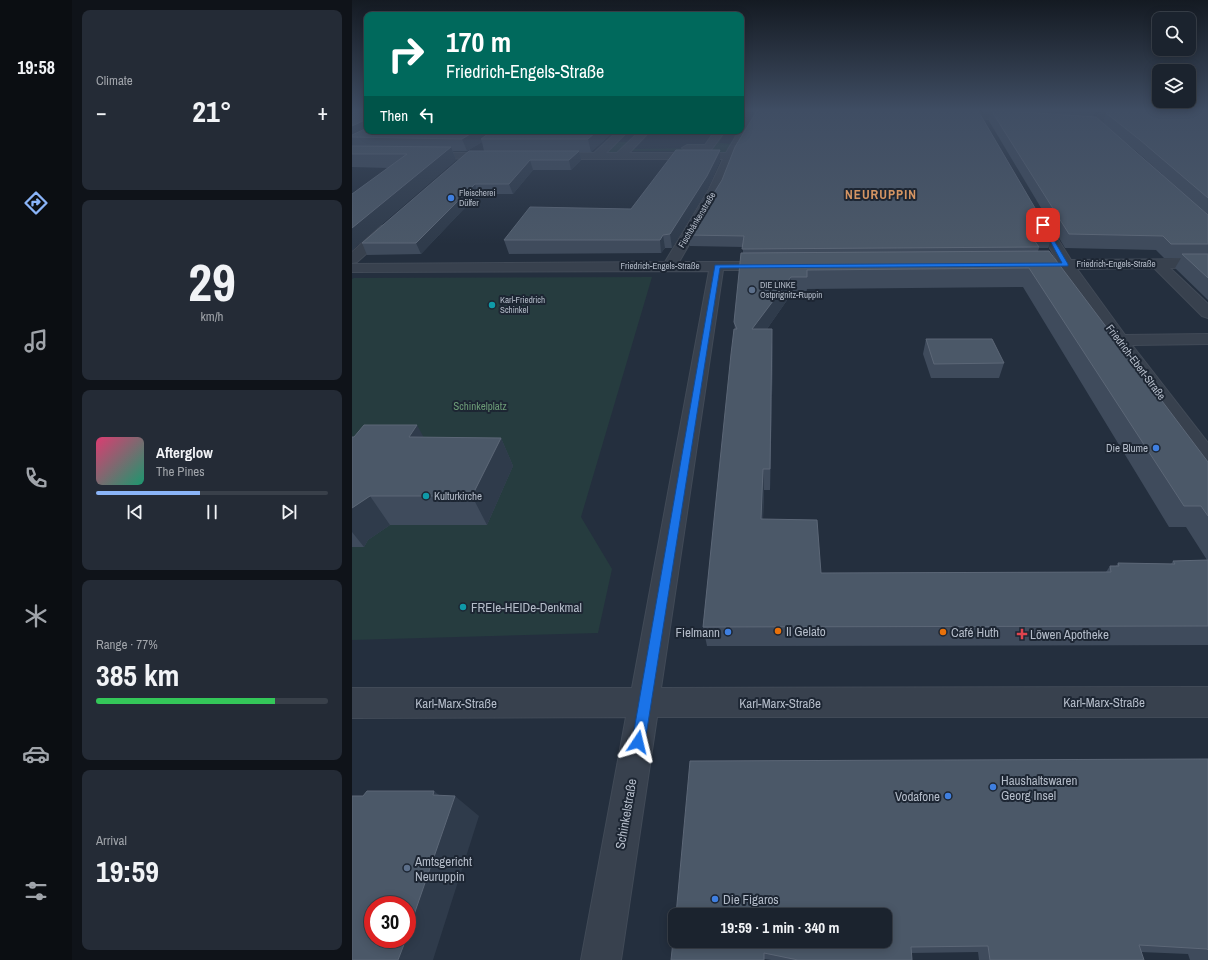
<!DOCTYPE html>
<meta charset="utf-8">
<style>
body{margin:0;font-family:"Archivo Narrow",sans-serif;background:#242b36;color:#f1f3f6;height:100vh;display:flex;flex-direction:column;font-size:15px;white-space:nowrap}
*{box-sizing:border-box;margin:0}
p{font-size:13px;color:#a0a4aa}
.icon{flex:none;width:22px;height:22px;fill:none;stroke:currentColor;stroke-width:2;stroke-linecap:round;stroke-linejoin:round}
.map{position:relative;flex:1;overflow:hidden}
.drawer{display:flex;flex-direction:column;gap:10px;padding:10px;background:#0f1319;width:280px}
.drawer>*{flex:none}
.top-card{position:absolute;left:12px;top:12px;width:380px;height:122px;border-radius:8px;box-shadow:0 2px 10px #0003,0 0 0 1px #39404a;background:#00695c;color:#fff;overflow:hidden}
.controls{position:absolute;left:800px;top:12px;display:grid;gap:8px}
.controls a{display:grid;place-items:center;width:44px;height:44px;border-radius:8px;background:#1b232e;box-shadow:0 2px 10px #0003,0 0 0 1px #39404a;font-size:20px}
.speed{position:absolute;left:12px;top:896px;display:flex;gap:8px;font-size:20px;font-weight:700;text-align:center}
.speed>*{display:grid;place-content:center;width:52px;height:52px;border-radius:50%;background:#1b232e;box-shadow:0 2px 10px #0003,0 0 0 1px #39404a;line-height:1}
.speed .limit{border:6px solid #d22;background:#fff;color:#111}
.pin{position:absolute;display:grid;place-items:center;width:34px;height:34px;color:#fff;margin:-17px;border-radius:8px;box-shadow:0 2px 6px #0006}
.me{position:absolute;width:44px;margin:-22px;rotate:10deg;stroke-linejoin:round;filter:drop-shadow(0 0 3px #0008)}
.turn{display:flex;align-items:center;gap:14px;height:84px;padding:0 16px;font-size:18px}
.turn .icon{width:52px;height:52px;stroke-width:2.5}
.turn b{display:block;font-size:28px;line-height:34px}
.then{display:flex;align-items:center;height:38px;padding:0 16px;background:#0003;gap:8px;font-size:15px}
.big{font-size:30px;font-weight:800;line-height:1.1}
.drawer .card{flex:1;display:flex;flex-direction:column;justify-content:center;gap:6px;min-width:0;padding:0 14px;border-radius:8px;background:#242b36}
.drawer .dial{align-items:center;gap:0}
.dial b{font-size:52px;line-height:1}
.song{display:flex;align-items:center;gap:12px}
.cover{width:48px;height:48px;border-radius:6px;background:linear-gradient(135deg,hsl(340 70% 55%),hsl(160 70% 35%))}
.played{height:4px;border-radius:2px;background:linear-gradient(90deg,#8ab4f8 45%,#39404a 45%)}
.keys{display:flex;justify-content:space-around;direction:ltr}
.heat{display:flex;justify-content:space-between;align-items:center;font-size:22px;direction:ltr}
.charge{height:6px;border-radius:3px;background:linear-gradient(90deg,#34c759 77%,#39404a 0)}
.trip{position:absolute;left:316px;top:908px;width:224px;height:40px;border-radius:8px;background:#1b232e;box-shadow:0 2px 10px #0003,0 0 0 1px #39404a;font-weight:800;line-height:40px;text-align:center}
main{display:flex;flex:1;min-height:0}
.dock{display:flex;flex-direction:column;width:72px;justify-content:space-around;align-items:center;background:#0b0e12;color:#a0a4aa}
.dock .icon{width:28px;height:28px}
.dock .active{color:#8ab4f8}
.dock b{font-size:18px;color:#f1f3f6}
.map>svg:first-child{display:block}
.green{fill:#263c3f}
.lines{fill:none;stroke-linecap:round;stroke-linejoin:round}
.minor-casing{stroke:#414a57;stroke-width:2}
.minor{fill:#38414e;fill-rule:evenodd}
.wall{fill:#3f4b5c;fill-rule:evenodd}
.shaded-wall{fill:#2f3b4b}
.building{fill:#4b5868;stroke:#5c6777}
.route{fill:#1a73e8;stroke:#114b97}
.shop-dot{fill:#3f7fe0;stroke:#1d2633;stroke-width:1.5}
.service-dot{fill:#5c6f8a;stroke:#1d2633;stroke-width:1.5}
.culture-dot{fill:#0f9aa8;stroke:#1d2633;stroke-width:1.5}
.food-dot{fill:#e8710a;stroke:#1d2633;stroke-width:1.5}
.health-dot{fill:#e0444e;stroke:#1d2633;stroke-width:1.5}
.labels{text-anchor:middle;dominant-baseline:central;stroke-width:4;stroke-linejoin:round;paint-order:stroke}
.far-poi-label{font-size:9px;fill:#b4bcc9;stroke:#1d2633;text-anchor:start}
.far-street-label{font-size:9px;fill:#b4bcc9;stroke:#1d2633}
.street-label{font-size:11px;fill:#b4bcc9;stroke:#1d2633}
.park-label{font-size:11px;fill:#6b9a76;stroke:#1d2633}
.poi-label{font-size:11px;fill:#b4bcc9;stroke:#1d2633;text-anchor:end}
.far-district-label{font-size:13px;font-weight:bold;letter-spacing:1px;fill:#d59563;stroke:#1d2633}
.near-poi-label{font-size:13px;fill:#b4bcc9;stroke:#1d2633;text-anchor:start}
.near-street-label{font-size:13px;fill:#b4bcc9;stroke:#1d2633}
</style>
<main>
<nav class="dock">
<b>19:58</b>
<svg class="icon active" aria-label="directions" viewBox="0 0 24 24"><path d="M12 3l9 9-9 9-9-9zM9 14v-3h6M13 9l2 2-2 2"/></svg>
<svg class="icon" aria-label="music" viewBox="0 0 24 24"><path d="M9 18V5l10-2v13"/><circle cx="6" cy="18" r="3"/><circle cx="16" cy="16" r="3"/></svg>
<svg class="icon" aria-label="phone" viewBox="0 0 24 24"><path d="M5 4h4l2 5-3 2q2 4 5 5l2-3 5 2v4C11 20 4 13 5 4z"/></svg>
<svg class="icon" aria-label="climate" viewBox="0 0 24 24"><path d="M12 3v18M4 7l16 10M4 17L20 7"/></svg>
<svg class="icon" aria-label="car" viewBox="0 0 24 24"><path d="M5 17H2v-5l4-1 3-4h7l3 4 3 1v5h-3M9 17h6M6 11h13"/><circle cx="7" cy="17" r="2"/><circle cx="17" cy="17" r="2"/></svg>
<svg class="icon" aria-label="filters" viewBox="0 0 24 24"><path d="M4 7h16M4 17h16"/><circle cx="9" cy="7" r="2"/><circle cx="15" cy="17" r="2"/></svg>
</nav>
<section class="drawer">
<div class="card"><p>Climate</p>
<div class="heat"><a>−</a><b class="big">21°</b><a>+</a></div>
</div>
<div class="card dial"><b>29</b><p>km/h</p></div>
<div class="card">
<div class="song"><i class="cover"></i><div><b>Afterglow</b><p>The Pines</p></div></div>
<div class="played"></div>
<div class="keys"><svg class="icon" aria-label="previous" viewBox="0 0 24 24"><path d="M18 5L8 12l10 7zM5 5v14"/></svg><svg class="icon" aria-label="pause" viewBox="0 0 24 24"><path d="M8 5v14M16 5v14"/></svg><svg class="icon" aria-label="next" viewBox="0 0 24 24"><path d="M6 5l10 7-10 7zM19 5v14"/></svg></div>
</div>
<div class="card"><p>Range · 77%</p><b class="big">385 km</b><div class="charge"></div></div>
<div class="card"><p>Arrival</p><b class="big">19:59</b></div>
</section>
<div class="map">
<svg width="856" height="960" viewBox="0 0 856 960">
<rect width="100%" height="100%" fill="#242f3e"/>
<path class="green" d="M287 131H293L277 149 356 148 368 131H386L385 134 372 133 367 143 380 144 374 156 351 151H277L274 155H250L263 142H275Z
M300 277 229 517 260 569 246 633 0 640V279L2 278Z"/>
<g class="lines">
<defs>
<path id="minor" d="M408 109 434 110 438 113 434 116H405L382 156 369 189 327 262H417L422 263 424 266 422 269 417 270H371L309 688 856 687V717H305L269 960H229L274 717 0 718V688H280L357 271 0 272V264L313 262 357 189 371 159H199L194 156 199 153H242L266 131H276L254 153H265L288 131H298L277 153H374L387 131H389V127L396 116H389V110Z
M772 109H793L753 118 746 126H740L739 124 747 114Z
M628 113 668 116 672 119 668 122 625 118 624 116Z
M363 131H373L359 150 335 151 330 148 335 145H353Z
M73 153H141L146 156 141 159 69 158 68 156Z
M684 210 688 211 719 260 856 259V267L818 268 856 304V318L850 316 802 268 725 269 773 335 856 334V344L780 345 856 443V465L849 463 710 269H677L672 268 670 265 672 262 705 260 678 214 680 211Z
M34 225 39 226 40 229 39 232 5 262 0 263V252L29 226Z"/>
</defs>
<use href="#minor" class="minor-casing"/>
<use href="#minor" class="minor"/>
</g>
<path class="wall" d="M0 109 15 131H262L239 152H227L229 160 219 170H181L161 194H126L69 254 15 255 10 243 132 151 130 142 115 151H101L104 160 0 250V194L37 168 0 167Z
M629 109H856V300L823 268 829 258H812L804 250 713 248 637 121 638 113H632ZM756 110 754 113 751 123 743 117 746 113ZM770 140 784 151 810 174Z
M368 150V161L356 188 320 248H313L309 253 157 254 152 240 279 209Z
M370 180 700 237 696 248H687L686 251 856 462V645L355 646 351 627 383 329 382 322 391 253V247L338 246 336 235ZM671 287 817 527H834L855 560 821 561 819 564 766 563 764 566H758L754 572 469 573 411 520 412 490H418L421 349 415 329 438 296 454 295 455 289Z
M574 339 652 363 647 378H579L571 354Z
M0 437 149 438 161 466 135 525H38L16 540 12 547H0Z
M856 759V960H838L836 954 789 952 792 960H627L626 952 559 953 560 960H419L412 959 319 960Z"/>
<path class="shaded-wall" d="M744 109H761L750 112 746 113 740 119Z
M15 119V131L0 137V126Z
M123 131H145L129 139 130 142 115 151 110 139Z
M245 131H262L239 152 236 139Z
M99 147 104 160 0 250V228Z
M368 150V161L356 188 320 248 318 234Z
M227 151 229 160 219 170 217 160Z
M178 160 181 170 161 194 157 184Z
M123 184 126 194 69 254 64 243Z
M311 235 313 248 309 253 308 240Z
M439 277 438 296 401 349 400 329Z
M420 329 421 349 418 490V469Z
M65 425 81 454 57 437Z
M149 438 161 466 135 525 120 496Z
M411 469 412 490 410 540 409 519Z
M18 496 38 525 16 540 12 547 0 532V508Z
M82 791 100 805 103 796 127 816 81 960H46L54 939H55V935Z"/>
<path class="building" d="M0 109H15V119L0 126Z
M406 109H625L700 237 679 236 687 247 390 249 392 236 336 235 370 180 383 147Z
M757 109H856V198L788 140 754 113Z
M639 110 744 117 856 215V244H819L811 236 717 234Z
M15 128V131H123L110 139 0 137V135Z
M140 131H245L236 139H129Z
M0 146 99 147 0 228V194L55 154H0Z
M324 150H368L355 176 318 234 311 235 308 240H152L178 207 279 209Z
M117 151H227L217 160H178L157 184H123L64 243H10Z
M697 251 856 462V516L849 506H832L677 268 455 270V277H439L400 329H420L418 469H411L409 519 465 520 469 573 759 572 758 566H767L766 563 823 564 821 561 856 560V626L351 627 379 354 382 329H385L382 322 389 253Z
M830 254H856V278Z
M574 339H640L652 363 582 364Z
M12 425H65L57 437 149 438 120 496H18L0 508V437H2Z
M856 759V950L855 949 787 945 792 960H638L636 946 559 947 560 960H446L412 953V960H319L323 922V941H533V915H324L338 761Z
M15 791H82L81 795 103 796 55 935V905H21V939H54L46 960H0V796H11Z"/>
<linearGradient id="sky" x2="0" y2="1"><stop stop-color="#141a22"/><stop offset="0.45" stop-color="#3f4d63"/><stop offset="1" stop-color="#3f4d63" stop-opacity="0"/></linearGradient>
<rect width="856" height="244" fill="url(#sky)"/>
<path class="route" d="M689 224 693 225 716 264V266L368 268 293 742 291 747 286 748 282 747 280 742 363 265 710 263Z"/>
<g class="shop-dot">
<circle cx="99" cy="198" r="4"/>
<circle cx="804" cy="448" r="4"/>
<circle cx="376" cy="632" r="4"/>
<circle cx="641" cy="787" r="4"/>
<circle cx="596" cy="796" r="4"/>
<circle cx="363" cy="899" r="4"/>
</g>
<g class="service-dot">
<circle cx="400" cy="290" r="4"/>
<circle cx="55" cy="868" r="4"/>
</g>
<g class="culture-dot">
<circle cx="140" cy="305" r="4"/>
<circle cx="74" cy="496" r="4"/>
<circle cx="111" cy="607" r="4"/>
</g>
<g class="food-dot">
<circle cx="426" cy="631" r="4"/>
<circle cx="591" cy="632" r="4"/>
</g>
<path class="health-dot" d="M668 628h4v4h4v4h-4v4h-4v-4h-4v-4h4z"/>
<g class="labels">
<g class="far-poi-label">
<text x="107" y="193">Fleischerei<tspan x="107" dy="10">Dülfer</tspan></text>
<text x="408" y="285">DIE LINKE<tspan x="408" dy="10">Ostprignitz-Ruppin</tspan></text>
<text x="148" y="300">Karl-Friedrich<tspan x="148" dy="10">Schinkel</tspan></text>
</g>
<g class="far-street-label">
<text transform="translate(345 220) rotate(-59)">Fischbänkenstraße</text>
<text x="764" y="264">Friedrich-Engels-Straße</text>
<text x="308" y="266">Friedrich-Engels-Straße</text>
</g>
<g class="street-label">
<text transform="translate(784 362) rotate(53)">Friedrich-Ebert-Straße</text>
</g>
<g class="park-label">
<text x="128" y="406">Schinkelplatz</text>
</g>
<g class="poi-label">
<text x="796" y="448">Die Blume</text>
<text x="82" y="496" text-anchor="start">Kulturkirche</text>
</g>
<g class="far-district-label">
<text x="529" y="194">NEURUPPIN</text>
</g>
<g class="near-poi-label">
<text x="119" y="607">FREIe-HEIDe-Denkmal</text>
<text x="434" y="631">Il Gelato</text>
<text x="368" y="632" text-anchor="end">Fielmann</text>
<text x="599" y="632">Café Huth</text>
<text x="678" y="634">Löwen Apotheke</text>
<text x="649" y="780">Haushaltswaren<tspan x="649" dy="15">Georg Insel</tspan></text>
<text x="588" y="796" text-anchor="end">Vodafone</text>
<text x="63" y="861">Amtsgericht<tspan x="63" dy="15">Neuruppin</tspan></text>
<text x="371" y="899">Die Figaros</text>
</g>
<g class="near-street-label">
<text x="752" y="702">Karl-Marx-Straße</text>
<text x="104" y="703">Karl-Marx-Straße</text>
<text x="428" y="703">Karl-Marx-Straße</text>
<text transform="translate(274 814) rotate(-80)">Schinkelstraße</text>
</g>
</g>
</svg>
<div class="controls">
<a><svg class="icon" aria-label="search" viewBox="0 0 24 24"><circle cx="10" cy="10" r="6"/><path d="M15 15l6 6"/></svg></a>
<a><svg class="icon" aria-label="layers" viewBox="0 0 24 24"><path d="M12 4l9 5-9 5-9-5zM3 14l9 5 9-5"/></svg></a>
</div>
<div class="speed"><div class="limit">30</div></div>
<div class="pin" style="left:691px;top:225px;background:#d93025"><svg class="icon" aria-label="arrive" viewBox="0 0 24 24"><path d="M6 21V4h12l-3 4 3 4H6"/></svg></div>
<svg class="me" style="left:286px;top:742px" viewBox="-20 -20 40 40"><path d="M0-17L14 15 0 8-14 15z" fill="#1a73e8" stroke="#fff" stroke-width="4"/></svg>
<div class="trip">19:59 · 1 min · 340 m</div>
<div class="top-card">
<div class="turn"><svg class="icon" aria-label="right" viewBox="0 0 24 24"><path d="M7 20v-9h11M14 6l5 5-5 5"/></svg><div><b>170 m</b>Friedrich-Engels-Straße</div></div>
<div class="then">Then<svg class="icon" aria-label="left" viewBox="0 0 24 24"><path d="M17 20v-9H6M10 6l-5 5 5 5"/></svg></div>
</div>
</div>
</main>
